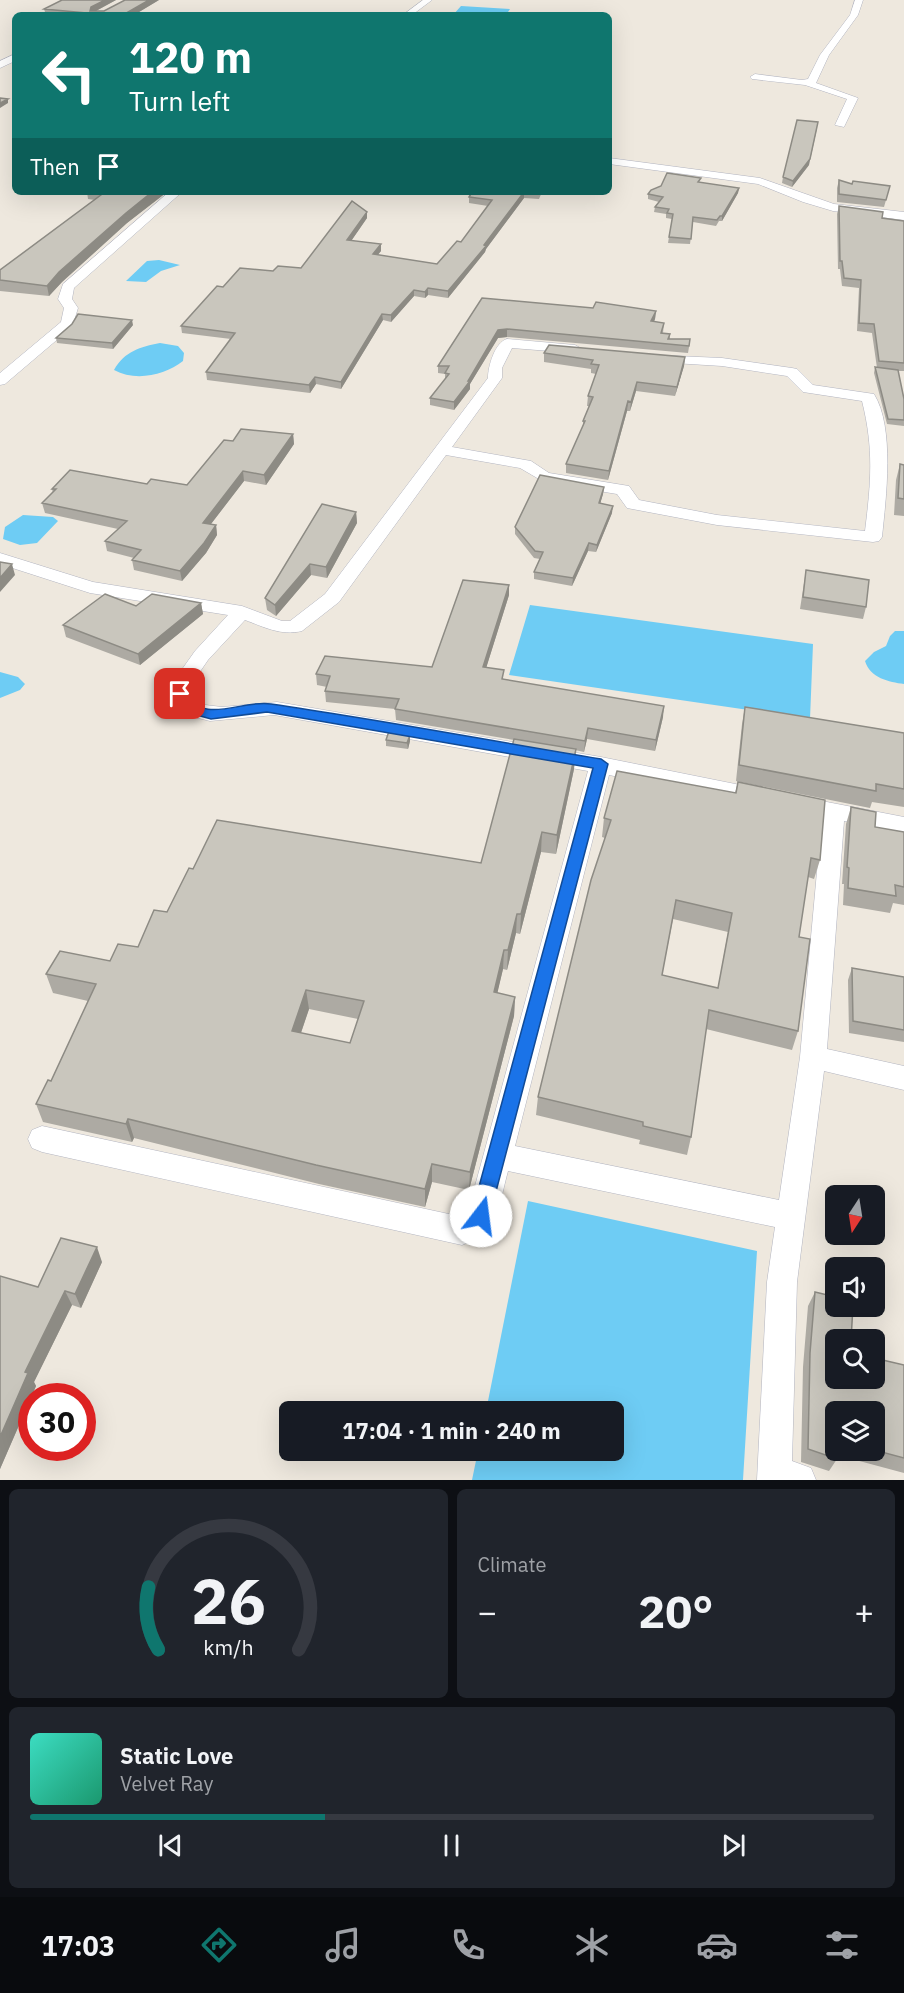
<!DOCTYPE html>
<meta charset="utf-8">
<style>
body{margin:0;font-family:"IBM Plex Sans",sans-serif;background:#20242c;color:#f1f3f6;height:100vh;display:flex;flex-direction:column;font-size:22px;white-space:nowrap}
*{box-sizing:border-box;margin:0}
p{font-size:20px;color:#9ea1a6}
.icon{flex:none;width:33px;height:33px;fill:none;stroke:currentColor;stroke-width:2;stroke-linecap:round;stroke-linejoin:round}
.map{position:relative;height:1480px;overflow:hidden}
.details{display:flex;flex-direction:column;gap:9px;padding:9px;background:#0d0f14;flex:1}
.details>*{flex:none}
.top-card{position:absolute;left:12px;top:12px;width:600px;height:183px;border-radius:9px;box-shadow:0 6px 24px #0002;background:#0f766e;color:#fff;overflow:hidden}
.needle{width:39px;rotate:192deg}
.tools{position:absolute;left:825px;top:1185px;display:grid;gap:12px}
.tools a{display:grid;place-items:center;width:60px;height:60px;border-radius:9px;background:#171b24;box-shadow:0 6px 24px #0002;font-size:30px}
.speed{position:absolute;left:18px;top:1383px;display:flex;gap:12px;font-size:30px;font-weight:700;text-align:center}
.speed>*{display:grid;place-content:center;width:78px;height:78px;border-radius:50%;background:#171b24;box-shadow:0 6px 24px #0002;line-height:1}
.speed .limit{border:9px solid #d22;background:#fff;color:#111}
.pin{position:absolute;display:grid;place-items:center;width:51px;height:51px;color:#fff;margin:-26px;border-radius:12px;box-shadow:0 3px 9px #0006}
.me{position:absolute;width:66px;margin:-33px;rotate:15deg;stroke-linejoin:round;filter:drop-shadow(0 0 4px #0008)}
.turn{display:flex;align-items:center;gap:21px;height:126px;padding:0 18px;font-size:27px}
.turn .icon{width:78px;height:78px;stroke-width:2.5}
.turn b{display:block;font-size:42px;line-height:51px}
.then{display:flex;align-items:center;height:57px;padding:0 18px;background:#0003;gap:12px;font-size:22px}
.big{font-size:45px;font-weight:800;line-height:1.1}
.details .tile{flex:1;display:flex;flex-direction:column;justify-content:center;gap:9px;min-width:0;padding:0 21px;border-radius:9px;background:#20242c}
.details .dial{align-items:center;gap:0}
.dial svg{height:156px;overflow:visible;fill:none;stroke:#363941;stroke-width:7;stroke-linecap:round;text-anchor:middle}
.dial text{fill:#f1f3f6;stroke:none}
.song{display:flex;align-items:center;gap:18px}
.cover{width:72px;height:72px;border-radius:9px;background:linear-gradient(135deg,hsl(170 70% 55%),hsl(160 70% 35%))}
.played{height:6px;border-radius:3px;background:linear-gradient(90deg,#0f766e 35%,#363941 35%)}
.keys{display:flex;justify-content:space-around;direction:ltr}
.heat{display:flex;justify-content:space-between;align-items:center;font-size:33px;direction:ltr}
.details .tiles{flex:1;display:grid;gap:9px;grid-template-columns:1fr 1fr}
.tile:last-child{grid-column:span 2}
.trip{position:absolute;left:279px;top:1401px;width:345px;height:60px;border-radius:9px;background:#171b24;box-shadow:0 6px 24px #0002;font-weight:800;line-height:60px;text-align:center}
.dock{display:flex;height:96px;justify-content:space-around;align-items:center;background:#090b0e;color:#9ea1a6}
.dock .icon{width:42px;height:42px}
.dock .selected{color:#0f766e}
.dock b{font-size:27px;color:#f1f3f6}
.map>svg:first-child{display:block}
.water{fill:#6eccf4}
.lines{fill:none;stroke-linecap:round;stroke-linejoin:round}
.street-casing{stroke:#b2b4c0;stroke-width:1}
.street{fill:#fff;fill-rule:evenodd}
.wall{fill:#adaaa3;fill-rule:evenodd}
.shaded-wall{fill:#8d8b84}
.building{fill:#c9c6bd;stroke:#8d8b84;stroke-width:1.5;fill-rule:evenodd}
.route{fill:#1a73e8;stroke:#114b97;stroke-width:1.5}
</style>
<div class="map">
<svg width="904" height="1480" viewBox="0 0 904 1480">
<rect width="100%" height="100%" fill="#eee8de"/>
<path class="water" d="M461 6 510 9 506 15H453Z
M159 260 180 265 161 271 146 282 126 281 147 261Z
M160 343 178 346 184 353 183 361C165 375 136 382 114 370 125 351 140 347 160 343Z
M23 515 53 517 58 521 37 543 20 545 3 539 5 527Z
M530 605 813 644 810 719 509 675Z
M895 631H904V684C889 682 870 678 865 661L874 652 886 646 890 636Z
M0 672 18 677 25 684 20 690 0 698Z
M528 1201 757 1251 743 1480H472L478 1451 614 1450V1412L486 1411Z"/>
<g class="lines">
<defs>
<path id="street" d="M423 0H432L412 15H403Z
M855 0H863L858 15 829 55 816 83 858 98 844 127 835 125 847 99 805 85 752 79 750 77 755 74 802 80 808 79 820 55 850 15Z
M15 54V61L0 68V61Z
M609 158 760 178 834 204 904 212V220L833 211 803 202 758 184 609 164Z
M169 192H182L74 288 72 299 78 308 72 327 5 384 0 385V373L61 322 64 308 58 299 63 284Z
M507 339 575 345 582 349 575 353 512 348 502 368V378L452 447 531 461 549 473 629 486 639 500 717 515 865 531C871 482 874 449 862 401L803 392 787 376 722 366 657 362 652 361 650 358 652 355 722 358 792 368 797 369 813 385 874 394C895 428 886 498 882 537L879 541 873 542 717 525 627 508 617 494 544 482 520 468 446 455 339 602 302 631C281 636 264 627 245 620L208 660 193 682 190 694 191 700 197 704 222 707 277 702 601 757 770 791 773 797 770 803 762 805 609 775 515 1146 779 1200 800 1057 822 817 788 810 785 804 788 798 796 796 904 817V833L844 821 827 1049 904 1066V1090L824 1071 797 1282 792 1461 811 1468 816 1480H757L767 1282 775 1227 508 1171C499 1204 498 1231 462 1245L42 1152 32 1148 28 1139 32 1130 42 1126 458 1216 469 1208 588 771 274 715 210 721 182 714 172 703 170 694 173 682 195 651 228 615 90 593 0 564V553L93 582 242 606 282 621H290L325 594 488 378C488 366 495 342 507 339Z"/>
</defs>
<use href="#street" class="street-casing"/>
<use href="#street" class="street"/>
</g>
<path class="wall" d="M62 0H116L96 11H104L159 0 134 15H46L44 9Z
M809 165 792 187 782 183 783 177Z
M839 180 852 184 890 186 884 207 837 202V188Z
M700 183 739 188 738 193 722 221H719L716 226 693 222 690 244 668 243 672 219 666 218V214L654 212 655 207 659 202 648 199V194Z
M87 192H167L127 223 62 282 49 296 0 291V270L95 200 88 199Z
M472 192H542L539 199 524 198 486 249 485 252 448 298 428 295 425 298 414 296 391 322 383 320 341 389 316 384 310 393 207 380 206 372 231 339 182 333 181 326 223 287 273 271 301 268 367 212V218L351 241 381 251 377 255 437 264 461 242 488 206 469 203V197Z
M839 206 882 218 904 221V371H898L904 399V426L887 424 874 373 875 367 877 368 872 333 857 331 859 288 842 286 840 269H838L837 214Z
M482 298 593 308 656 311 655 319 654 322 664 323 663 333 670 334V339H690L689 347 688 353 507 337 498 338 470 384V389L454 410 430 405V398L445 379V374L438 373V366Z
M133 325 113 349 57 343 56 338Z
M544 353 685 357 684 366 675 396 636 391 630 411H627L608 480 566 473V464L583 426V421L589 406H587L588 396 596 374 591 373V369L544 362Z
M293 434 294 444 266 485 244 481 211 524 216 525 217 535 206 553 182 581 134 570 132 560 134 558 107 551 105 541 118 529 45 513 42 503 53 493 52 489 147 484 187 485 233 441Z
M900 464 904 465V516L894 515 896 480Z
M604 487 603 494 600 504 612 513 596 552 588 551 572 586 534 579V572L540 559 534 558 515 534V527Z
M356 512 357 523 327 578 311 575 276 616 267 610 265 598Z
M806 570 866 607 863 619 800 609Z
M509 585V595L486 668 504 679 663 717 655 751 587 739 584 752 575 750 574 769 556 854 541 852 520 934 516 933 507 970 503 969 497 993 515 997 514 1016 469 1190 432 1182 425 1207 319 1184 134 1138 132 1142 43 1122 36 1104 51 1081 88 1001 53 993 46 974 110 961 138 947 167 912 193 869 481 863 514 740 396 720 395 709 326 702 325 691 327 687 317 685 316 674 432 667ZM309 1009 358 1019 350 1043 301 1033Z
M201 603 203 614 140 665 66 637 63 625 136 606Z
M745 707 904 733V807L872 802 870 808 736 781 742 724Z
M386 740 410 741 408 749 386 746Z
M738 782 820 860 814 879 808 877 799 937 798 1031 792 1050 706 1029 691 1137 687 1155 639 1144 640 1140 536 1115 538 1097 605 838 602 837 604 818 735 793ZM673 919 728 932 718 988 662 975Z
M851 807 875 827 904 832V905L893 903 890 913 843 905 844 884H842L846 824Z
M852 968 904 977V1042L849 1033 848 980Z
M102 1262 81 1308 72 1305 34 1382 36 1386 0 1469V1276L38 1287Z
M815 1292 836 1378 904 1365V1473L837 1455V1459L829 1471 801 1462 803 1367 808 1306ZM836 1412 874 1450H836Z"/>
<path class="shaded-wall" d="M105 0H116L92 13 90 11 91 7Z
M149 0H159L134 15H123Z
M8 99V103L0 108V103Z
M817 128 809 165 792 187 793 181Z
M739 188 738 193 722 221V216Z
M152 192H167L127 223 62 282 49 296 47 286 59 272 126 213Z
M524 192V198L486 249 485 252 448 298V291Z
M367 212V218L347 247V240Z
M381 244V251L373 261V254Z
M428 288V295L425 298V292Z
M414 290V296L391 322V315Z
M656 311 655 319 650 329 651 321Z
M382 314 383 320 341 389V382Z
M132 320 133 325 113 349 112 343Z
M507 329V337L498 338 470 384V389L454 410V402L498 330Z
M685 357 684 366 675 396 677 387Z
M315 377 316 384 310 393 309 385Z
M637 382 636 391 630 411 631 402Z
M628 401 627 411 608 480 609 471Z
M293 434 294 444 266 485 264 475Z
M243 471 244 481 204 533 203 523Z
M604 487 603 494 598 511 599 503Z
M613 506 612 513 596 552 597 545Z
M356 512 357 523 327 578 326 567Z
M216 525 217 535 206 553 182 581 180 571Z
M589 543 588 551 572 586 573 578Z
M12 564 15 575 0 592V578Z
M310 564 311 575 276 616 275 605Z
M509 585V595L483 678V667Z
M201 603 203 614 140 665 138 654Z
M664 706 663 717 655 751 656 740Z
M588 728 587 739 584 752 585 741Z
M410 735V741L408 749 407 743Z
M576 749 574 769 556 854 557 835Z
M542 832 541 852 520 934 521 914Z
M517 914 516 933 507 970 508 950Z
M504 950 503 969 493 1012 494 992Z
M306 990 309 1009 295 1050 292 1031Z
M515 997 514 1016 469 1190 470 1172Z
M128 1119 134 1138 132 1142 126 1124Z
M432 1164V1182L425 1207V1189Z
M97 1247 102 1262 81 1308 75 1294Z
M65 1291 72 1305 34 1382 36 1386 0 1469V1437L25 1372Z"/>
<path class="building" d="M62 0H105L91 7 90 11H104L125 0H149L123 15H108L44 9Z
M0 98 8 99 0 103Z
M797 120 818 122 810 159 793 181 783 177Z
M667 173 701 178 698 182 739 188 722 216H720L717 220 693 217 691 239 669 237 673 214 667 213 669 209 655 207 663 197 648 194 651 190 661 186Z
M839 180 852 184 853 181 890 186 886 200 839 194Z
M105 192H152L126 213 59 272 47 286 0 280V270Z
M472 192H524L484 245 486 246 448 291 428 288 425 292 414 290 391 315 382 314 341 382 315 377 309 385 206 372 235 333 181 326 217 286 223 287 240 268 273 271 278 266 301 268 352 201 367 212 347 240 381 244 373 254 437 264 457 241 461 242 492 200 469 197Z
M839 206 883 212 882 218 904 221V363L879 361 874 324 859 323 861 280 844 278 842 261H840Z
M482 298 593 308 596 302 656 311 651 321 664 323 661 333 670 334 668 339H690L689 346 507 329 498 330 468 381H470L454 402 430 398 449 374 445 373 449 366H438Z
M78 314 132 320 112 343 56 338 72 324Z
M549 345 685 357 677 387 637 382 631 402 628 401 609 471 566 464 585 421H583L593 397 588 396 599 365 591 364 593 360 544 353Z
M875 367 898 370 904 399V420L888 419Z
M241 429 293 434 264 475 243 471 203 523 216 525 204 543 180 571 132 560 141 550 105 541 127 521 42 503 56 489H52L70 470 147 484 151 479 187 485 224 440 233 441Z
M900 464 904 465V499L898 498Z
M540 475 604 487 599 503 613 506 597 545 589 543 573 578 534 572 543 552 535 551 515 527Z
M322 504 356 512 326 567 310 564 275 605 265 598Z
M0 562 12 564 0 578Z
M806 570 869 580 866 607 803 597Z
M463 580 509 585 483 667 504 670 502 679 664 706 656 740 588 728 585 741 395 709 399 699 325 691 330 676 316 674 325 656 432 667Z
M105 594 136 606 152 594 201 603 138 654 63 625Z
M745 707 904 733V789L876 784V791L739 765Z
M389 731 410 735 407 743 386 740Z
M514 739 576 749 557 835 542 832 521 914H517L508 950H504L494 992 515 997 470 1172 432 1164 425 1189 316 1165 128 1119 126 1124 36 1104 48 1080 51 1081 96 984 46 974 60 951 110 961 118 944 138 947 154 910 167 912 189 868 193 869 217 820 481 863ZM306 990 364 1001 350 1043 292 1031Z
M617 771 736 793 738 782 825 800 820 860 811 858 799 937 810 939 798 1031 709 1010 691 1137 643 1126V1122L538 1097 591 880 611 820 604 818ZM676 900 732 913 718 988 662 975Z
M851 807 876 812 875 827 904 832V887L895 885 896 896 848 888 849 868 847 867Z
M852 968 904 977V1030L853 1021Z
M61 1238 97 1247 75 1294 65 1291 25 1372 28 1373 0 1437V1276L38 1287Z
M815 1292 836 1297V1306H853L851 1340H836V1378H874V1358L904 1365V1458L874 1450V1412H836V1450H837V1459L808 1449 810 1353Z"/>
<path class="route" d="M180 690 184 691C204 727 240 699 271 704 382 720 491 741 601 759L608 764 488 1222 481 1225 474 1222 471 1216 593 768 267 712 211 719 186 712 177 705 173 694Z"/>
</svg>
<div class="tools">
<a><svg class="needle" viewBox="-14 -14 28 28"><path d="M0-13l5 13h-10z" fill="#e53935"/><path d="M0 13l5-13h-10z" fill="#9ea1a6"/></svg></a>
<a><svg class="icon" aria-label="sound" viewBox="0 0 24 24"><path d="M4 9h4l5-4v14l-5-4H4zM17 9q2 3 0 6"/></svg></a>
<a><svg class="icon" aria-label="search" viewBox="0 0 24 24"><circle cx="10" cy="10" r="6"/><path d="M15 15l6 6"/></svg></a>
<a><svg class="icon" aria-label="layers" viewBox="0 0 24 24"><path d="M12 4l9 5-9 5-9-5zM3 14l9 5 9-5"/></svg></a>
</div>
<div class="speed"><div class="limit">30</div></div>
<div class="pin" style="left:180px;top:694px;background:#d93025"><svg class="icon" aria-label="arrive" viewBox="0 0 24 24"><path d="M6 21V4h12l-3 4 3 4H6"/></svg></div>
<svg class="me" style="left:481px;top:1216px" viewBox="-20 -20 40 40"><circle r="19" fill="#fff"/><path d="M0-13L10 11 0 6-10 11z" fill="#1a73e8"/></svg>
<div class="trip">17:04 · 1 min · 240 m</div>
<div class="top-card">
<div class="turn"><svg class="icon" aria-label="left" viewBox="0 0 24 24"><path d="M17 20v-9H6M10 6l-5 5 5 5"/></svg><div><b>120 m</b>Turn left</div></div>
<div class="then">Then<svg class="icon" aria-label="arrive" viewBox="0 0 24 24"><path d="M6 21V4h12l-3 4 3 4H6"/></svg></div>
</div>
</div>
<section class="details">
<div class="tiles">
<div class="tile dial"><svg viewBox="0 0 100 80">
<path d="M14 69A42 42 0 1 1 86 69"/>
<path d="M14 69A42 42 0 0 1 9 37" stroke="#0f766e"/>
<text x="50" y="56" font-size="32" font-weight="700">26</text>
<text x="50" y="72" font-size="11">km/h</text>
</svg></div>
<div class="tile"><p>Climate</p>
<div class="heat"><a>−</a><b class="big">20°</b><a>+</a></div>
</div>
<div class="tile">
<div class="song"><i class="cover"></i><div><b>Static Love</b><p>Velvet Ray</p></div></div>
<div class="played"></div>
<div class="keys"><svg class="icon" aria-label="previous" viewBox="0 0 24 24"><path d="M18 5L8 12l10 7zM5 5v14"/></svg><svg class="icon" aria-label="pause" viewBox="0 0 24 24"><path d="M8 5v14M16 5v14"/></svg><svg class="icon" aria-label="next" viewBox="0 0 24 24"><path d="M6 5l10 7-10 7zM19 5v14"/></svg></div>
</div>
</div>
</section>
<nav class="dock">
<b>17:03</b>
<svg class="icon selected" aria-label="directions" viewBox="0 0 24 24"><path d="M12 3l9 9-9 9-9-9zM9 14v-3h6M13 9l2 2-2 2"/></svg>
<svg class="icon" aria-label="music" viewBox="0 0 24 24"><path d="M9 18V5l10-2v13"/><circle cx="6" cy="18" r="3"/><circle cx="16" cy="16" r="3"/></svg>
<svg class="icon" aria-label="phone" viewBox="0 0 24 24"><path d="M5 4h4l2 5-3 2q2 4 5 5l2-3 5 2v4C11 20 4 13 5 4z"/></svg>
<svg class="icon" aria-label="climate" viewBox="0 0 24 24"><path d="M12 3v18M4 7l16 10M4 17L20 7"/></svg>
<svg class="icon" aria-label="car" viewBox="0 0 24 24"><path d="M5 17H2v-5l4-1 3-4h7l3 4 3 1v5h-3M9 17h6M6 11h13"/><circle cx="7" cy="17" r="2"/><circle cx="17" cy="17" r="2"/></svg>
<svg class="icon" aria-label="filters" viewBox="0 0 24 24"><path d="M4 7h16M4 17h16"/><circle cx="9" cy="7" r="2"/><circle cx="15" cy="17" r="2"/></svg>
</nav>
